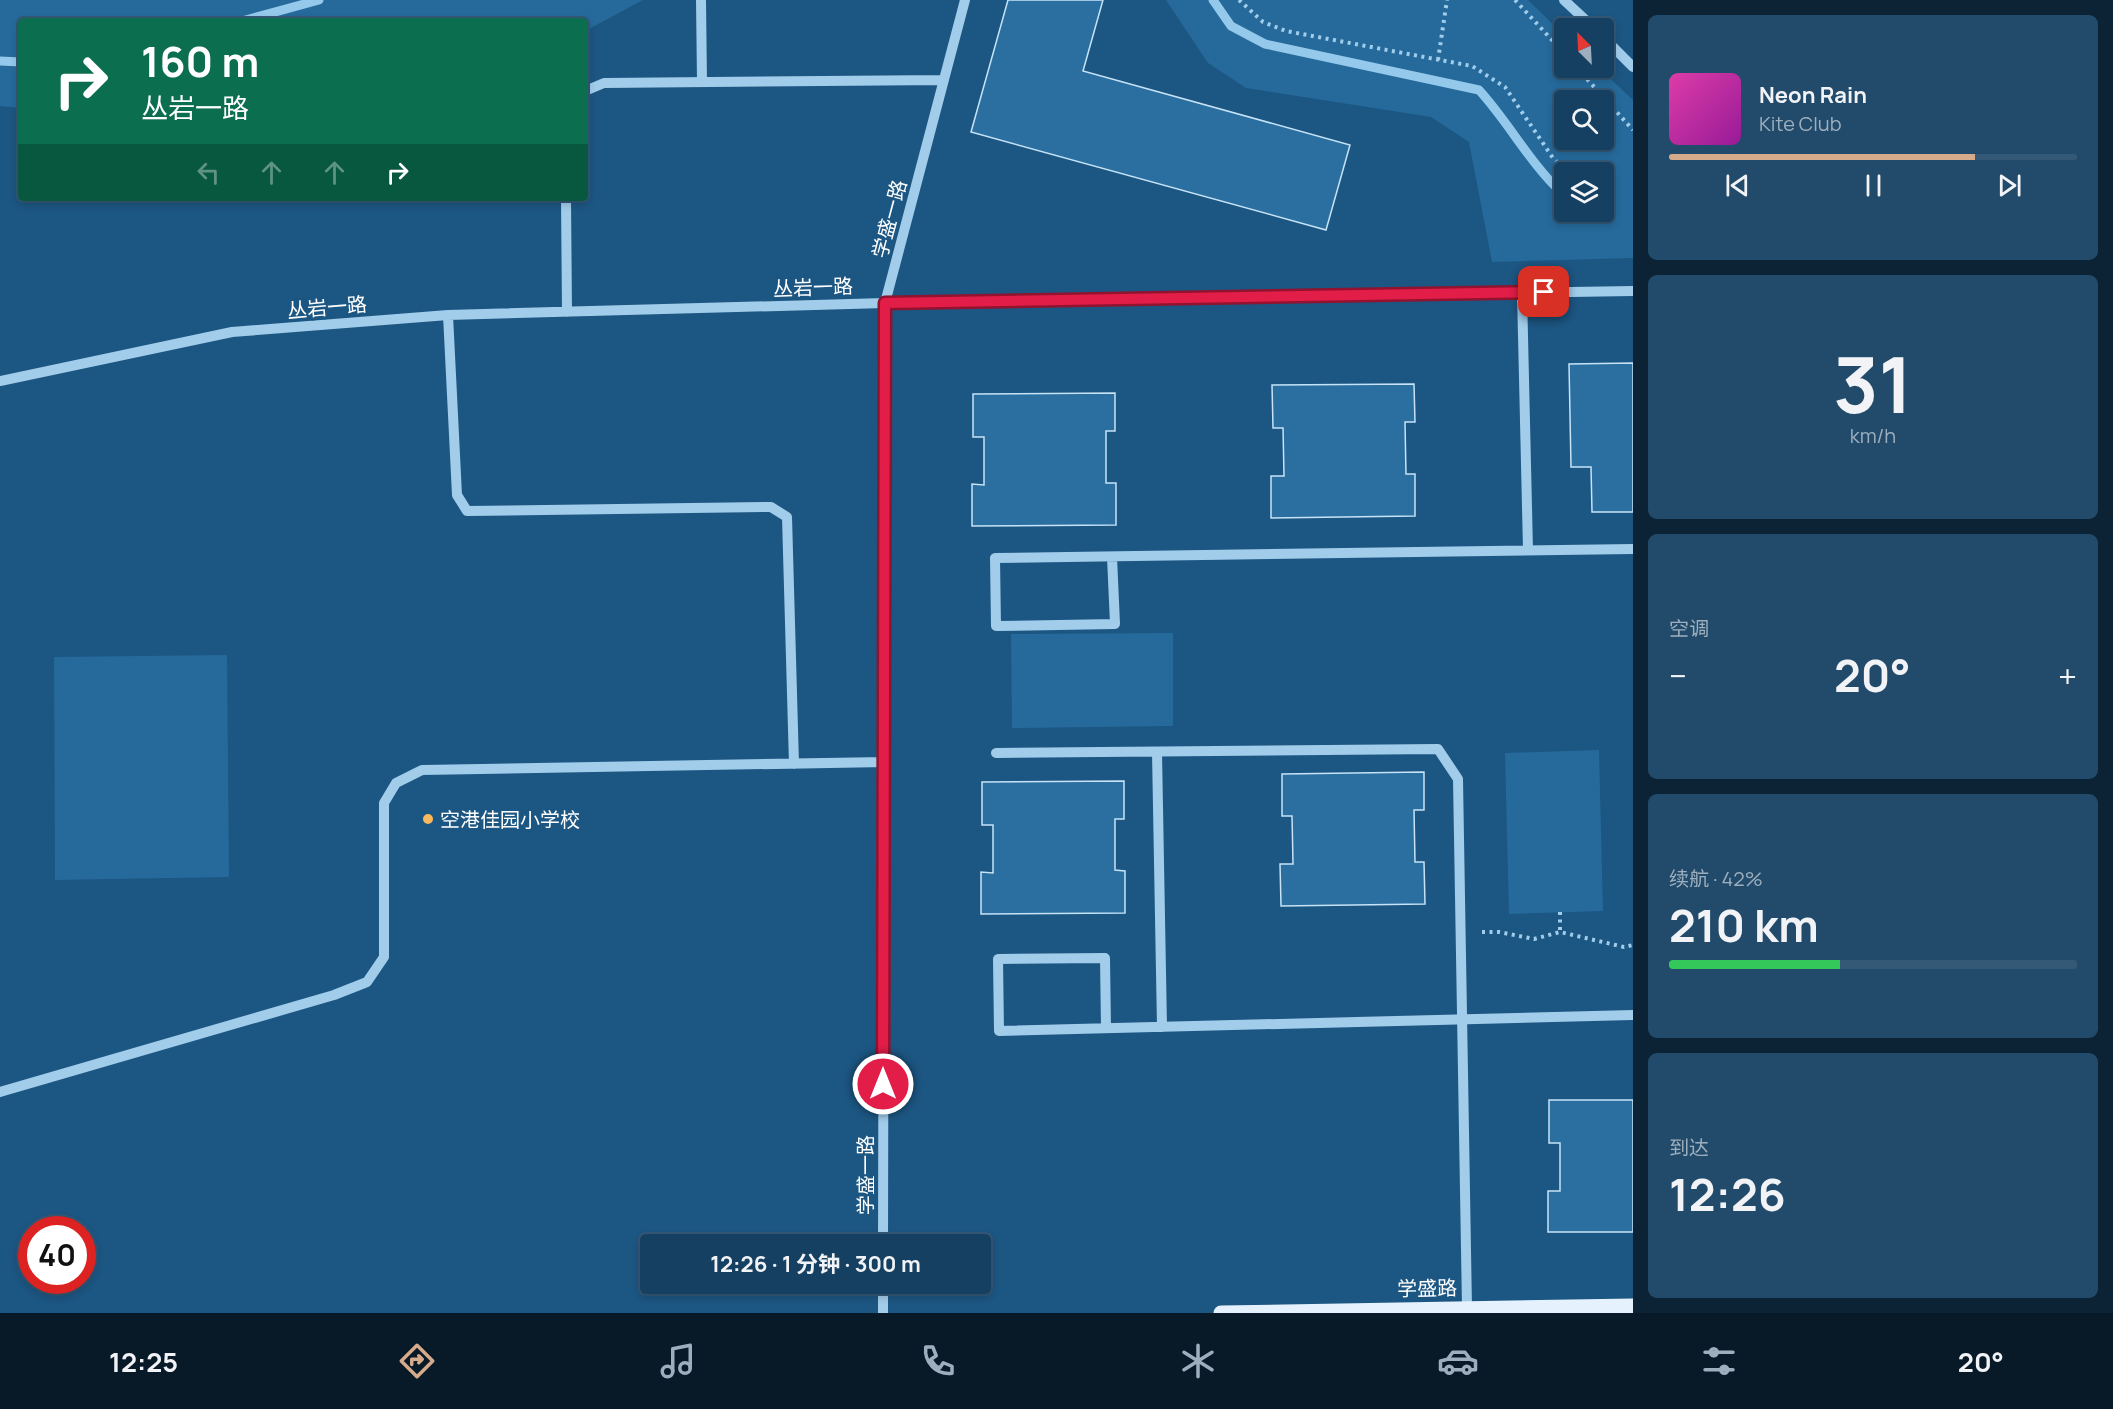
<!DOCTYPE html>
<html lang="zh">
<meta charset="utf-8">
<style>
body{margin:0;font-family:Manrope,"Noto Sans SC",sans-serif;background:#224b6b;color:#f1f3f6;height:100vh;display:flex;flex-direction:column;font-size:22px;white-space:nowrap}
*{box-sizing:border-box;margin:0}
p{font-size:20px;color:#9dafbe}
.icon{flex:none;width:33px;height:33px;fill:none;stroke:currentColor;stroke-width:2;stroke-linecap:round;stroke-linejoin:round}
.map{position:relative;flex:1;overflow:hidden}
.drawer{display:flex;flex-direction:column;gap:15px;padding:15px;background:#0c2336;width:480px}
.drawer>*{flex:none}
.top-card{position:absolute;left:18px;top:18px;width:570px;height:183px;border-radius:6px;box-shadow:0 3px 9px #0003,0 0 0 2px #345977;background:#0b6e4f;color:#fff;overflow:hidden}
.needle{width:39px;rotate:336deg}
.tools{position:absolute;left:1554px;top:18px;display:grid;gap:12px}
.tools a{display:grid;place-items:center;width:60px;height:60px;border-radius:6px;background:#154062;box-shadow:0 3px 9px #0003,0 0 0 2px #345977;font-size:30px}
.speed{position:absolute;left:18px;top:1216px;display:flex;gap:12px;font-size:30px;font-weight:700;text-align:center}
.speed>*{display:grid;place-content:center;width:78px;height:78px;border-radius:50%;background:#154062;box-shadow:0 3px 9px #0003,0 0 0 2px #345977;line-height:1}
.speed .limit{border:9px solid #d22;background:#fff;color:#111}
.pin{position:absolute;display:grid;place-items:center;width:51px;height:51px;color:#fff;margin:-26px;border-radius:12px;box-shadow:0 3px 9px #0006}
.me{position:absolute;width:66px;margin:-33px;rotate:0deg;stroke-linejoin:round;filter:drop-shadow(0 0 4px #0008)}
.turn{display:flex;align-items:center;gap:21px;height:126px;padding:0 24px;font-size:27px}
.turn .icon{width:78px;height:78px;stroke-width:2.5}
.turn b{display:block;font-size:42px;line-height:51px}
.lanes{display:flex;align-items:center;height:57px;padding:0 24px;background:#0003;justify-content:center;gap:30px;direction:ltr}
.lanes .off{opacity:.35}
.big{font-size:45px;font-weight:700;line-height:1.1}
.drawer .card{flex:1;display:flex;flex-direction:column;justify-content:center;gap:9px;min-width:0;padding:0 21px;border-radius:9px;background:#224b6b}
.drawer .dial{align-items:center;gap:0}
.dial b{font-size:78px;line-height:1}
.song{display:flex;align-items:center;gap:18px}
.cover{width:72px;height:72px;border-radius:9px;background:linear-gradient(135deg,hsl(320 70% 55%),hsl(300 70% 35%))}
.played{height:6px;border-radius:3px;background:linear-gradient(90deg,#d6ab8b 75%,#345977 75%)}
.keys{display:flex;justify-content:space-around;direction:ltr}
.heat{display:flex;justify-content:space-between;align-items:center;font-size:33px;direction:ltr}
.charge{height:9px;border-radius:4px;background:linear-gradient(90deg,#34c759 42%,#345977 0)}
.trip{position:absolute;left:640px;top:1234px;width:351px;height:60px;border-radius:6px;background:#154062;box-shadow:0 3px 9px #0003,0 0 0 2px #345977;font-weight:700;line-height:60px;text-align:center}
.tab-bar{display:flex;height:96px;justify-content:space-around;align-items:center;background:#081a27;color:#9dafbe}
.tab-bar .icon{width:42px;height:42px}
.tab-bar .selected{color:#d6ab8b}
.tab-bar b{font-size:27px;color:#f1f3f6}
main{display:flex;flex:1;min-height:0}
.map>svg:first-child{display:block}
.green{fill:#256a9b;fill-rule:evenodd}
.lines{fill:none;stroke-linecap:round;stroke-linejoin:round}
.stream{stroke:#94c9ec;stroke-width:9}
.building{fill:#2b6fa0;stroke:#c6e3f7;stroke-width:1.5}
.path{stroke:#a1ccea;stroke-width:4;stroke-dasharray:3 4.5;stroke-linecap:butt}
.minor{stroke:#a1ccea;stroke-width:10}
.major{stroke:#e5f2fe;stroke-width:15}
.route-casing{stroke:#92132f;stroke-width:15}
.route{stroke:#e11d48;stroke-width:10}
.poi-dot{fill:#fbb95e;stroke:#1c5682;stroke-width:2}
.labels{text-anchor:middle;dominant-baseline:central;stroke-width:6;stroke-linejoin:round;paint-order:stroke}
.street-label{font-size:20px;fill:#fff;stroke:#1c5682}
.poi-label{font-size:20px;fill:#fff;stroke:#1c5682;text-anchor:start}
</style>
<main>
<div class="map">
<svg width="1633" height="1313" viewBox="0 0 1633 1313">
<rect width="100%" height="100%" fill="#1c5682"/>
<path class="green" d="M0 0H643L585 31V21H21V108L0 106Z
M1166 0H1528L1564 35V68H1599L1633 100V258L1492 262 1469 142 1431 117 1246 88 1208 63ZM1564 100H1604V140H1564ZM1564 172H1604V212H1564Z
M1173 633V726L1012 728 1011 634Z
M227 655 229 877 55 880 54 657Z
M1599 750 1603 911 1509 914 1505 753Z"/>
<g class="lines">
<path class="stream" d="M1213 0 1231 26 1265 44 1479 90C1510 124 1530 164 1564 195
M242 21 319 0
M0 61 21 62"/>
</g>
<path class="building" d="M1008 0H1103L1083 71 1350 145 1326 230 971 132Z
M1633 363V512H1592L1591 467H1571L1569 364Z
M1414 384 1415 422H1405L1406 474H1415V516L1271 518V476H1284L1283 428H1273L1272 385Z
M1115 393V431H1106V483H1116V525L972 526V484L984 485V437H973V394Z
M1424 772V810H1414L1415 862H1424L1425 904 1281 906 1280 864H1293L1292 816H1282V774Z
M1124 781V819H1115V870L1125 871V913L981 914V872L993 873V825H982V782Z
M1549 1100H1633V1232H1548V1191H1560V1143H1549Z"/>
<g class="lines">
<path class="path" d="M1239 0 1263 22 1286 31 1472 66 1505 87 1553 158 1567 172
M1515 0 1564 53
M1438 60 1447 0
M1577 68 1633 130
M1560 912V932
M1482 932H1499L1534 939 1560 932 1624 947 1633 945"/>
<path class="minor" d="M701 0 702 82
M1564 0 1594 28
M1604 38 1633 67
M585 91 604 83 944 80
M566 198 567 312
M1522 293 1528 550
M448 315 457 495 467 511 771 507 787 517 794 764
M0 381 232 332 448 315 885 303 1633 291
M1112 557 1115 624 996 626 995 558 1633 549
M1157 752 1162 1027
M996 753 1438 749 1458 779 1467 1308
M1106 1028 1105 958 998 959 999 1031 1633 1015
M0 1092 334 995 367 982 384 957V803L396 783 422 770 885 762
M883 1245 885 303 965 0
M883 1313V1284"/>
<path class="major" d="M1221 1313 1633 1306"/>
</g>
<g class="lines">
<defs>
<path id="route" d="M883 1084 885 303 1544 292"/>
</defs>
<use href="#route" class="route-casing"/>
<use href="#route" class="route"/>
</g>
<circle class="poi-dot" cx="428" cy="819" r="6"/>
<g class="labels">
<g class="street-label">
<text transform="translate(889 219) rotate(-75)">学盛一路</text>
<text transform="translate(813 287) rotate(-2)">丛岩一路</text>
<text transform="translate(327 307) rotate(-5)">丛岩一路</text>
<text transform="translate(865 1175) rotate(-90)">学盛一路</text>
<text transform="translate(1427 1288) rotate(-1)">学盛路</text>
</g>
<g class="poi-label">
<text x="440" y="819">空港佳园小学校</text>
</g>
</g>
</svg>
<div class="tools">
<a><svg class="needle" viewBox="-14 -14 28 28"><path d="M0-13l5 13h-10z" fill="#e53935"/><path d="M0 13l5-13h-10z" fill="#9dafbe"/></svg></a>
<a><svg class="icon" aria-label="search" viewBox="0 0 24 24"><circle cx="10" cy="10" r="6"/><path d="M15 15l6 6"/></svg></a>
<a><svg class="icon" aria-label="layers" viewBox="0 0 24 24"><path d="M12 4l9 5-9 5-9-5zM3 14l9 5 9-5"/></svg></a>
</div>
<div class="speed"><div class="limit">40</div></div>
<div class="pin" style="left:1544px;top:292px;background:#d93025"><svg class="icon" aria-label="arrive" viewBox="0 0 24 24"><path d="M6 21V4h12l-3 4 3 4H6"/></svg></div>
<svg class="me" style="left:883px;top:1084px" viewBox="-20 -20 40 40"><circle r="17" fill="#e11d48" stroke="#fff" stroke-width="3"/><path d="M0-11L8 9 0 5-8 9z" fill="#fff"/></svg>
<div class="trip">12:26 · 1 分钟 · 300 m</div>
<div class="top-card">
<div class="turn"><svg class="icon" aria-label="right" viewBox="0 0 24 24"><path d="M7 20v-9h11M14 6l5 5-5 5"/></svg><div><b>160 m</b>丛岩一路</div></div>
<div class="lanes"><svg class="icon off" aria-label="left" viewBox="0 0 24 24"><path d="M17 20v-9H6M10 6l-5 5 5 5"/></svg><svg class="icon off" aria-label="ahead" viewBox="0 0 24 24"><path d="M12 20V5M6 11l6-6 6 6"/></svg><svg class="icon off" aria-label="ahead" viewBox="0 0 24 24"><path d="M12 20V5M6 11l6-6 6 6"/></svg><svg class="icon" aria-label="right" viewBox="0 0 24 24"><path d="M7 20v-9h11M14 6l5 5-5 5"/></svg></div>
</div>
</div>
<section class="drawer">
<div class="card">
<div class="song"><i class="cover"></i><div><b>Neon Rain</b><p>Kite Club</p></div></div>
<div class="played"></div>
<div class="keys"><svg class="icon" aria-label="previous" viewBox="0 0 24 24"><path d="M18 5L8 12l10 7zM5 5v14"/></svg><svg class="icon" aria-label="pause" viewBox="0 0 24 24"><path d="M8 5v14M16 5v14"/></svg><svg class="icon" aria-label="next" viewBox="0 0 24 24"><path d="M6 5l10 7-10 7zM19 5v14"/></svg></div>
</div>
<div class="card dial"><b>31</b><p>km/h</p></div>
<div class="card"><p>空调</p>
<div class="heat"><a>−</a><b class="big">20°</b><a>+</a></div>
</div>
<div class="card"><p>续航 · 42%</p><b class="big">210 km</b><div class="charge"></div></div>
<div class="card"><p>到达</p><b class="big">12:26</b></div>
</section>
</main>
<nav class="tab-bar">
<b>12:25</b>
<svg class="icon selected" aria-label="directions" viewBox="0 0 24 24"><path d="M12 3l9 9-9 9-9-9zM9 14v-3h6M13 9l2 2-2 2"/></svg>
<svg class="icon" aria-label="music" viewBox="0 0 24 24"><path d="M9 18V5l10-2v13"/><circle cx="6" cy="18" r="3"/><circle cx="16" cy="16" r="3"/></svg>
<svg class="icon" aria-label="phone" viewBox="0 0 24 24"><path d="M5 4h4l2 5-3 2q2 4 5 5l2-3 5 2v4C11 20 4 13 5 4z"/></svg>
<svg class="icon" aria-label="climate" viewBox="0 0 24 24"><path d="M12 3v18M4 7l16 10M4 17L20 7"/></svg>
<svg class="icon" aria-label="car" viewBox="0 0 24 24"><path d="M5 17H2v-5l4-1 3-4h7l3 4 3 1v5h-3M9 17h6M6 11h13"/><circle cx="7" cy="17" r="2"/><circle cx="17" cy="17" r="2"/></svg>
<svg class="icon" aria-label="filters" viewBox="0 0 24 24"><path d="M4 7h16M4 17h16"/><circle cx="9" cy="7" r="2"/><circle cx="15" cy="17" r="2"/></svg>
<b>20°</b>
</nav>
